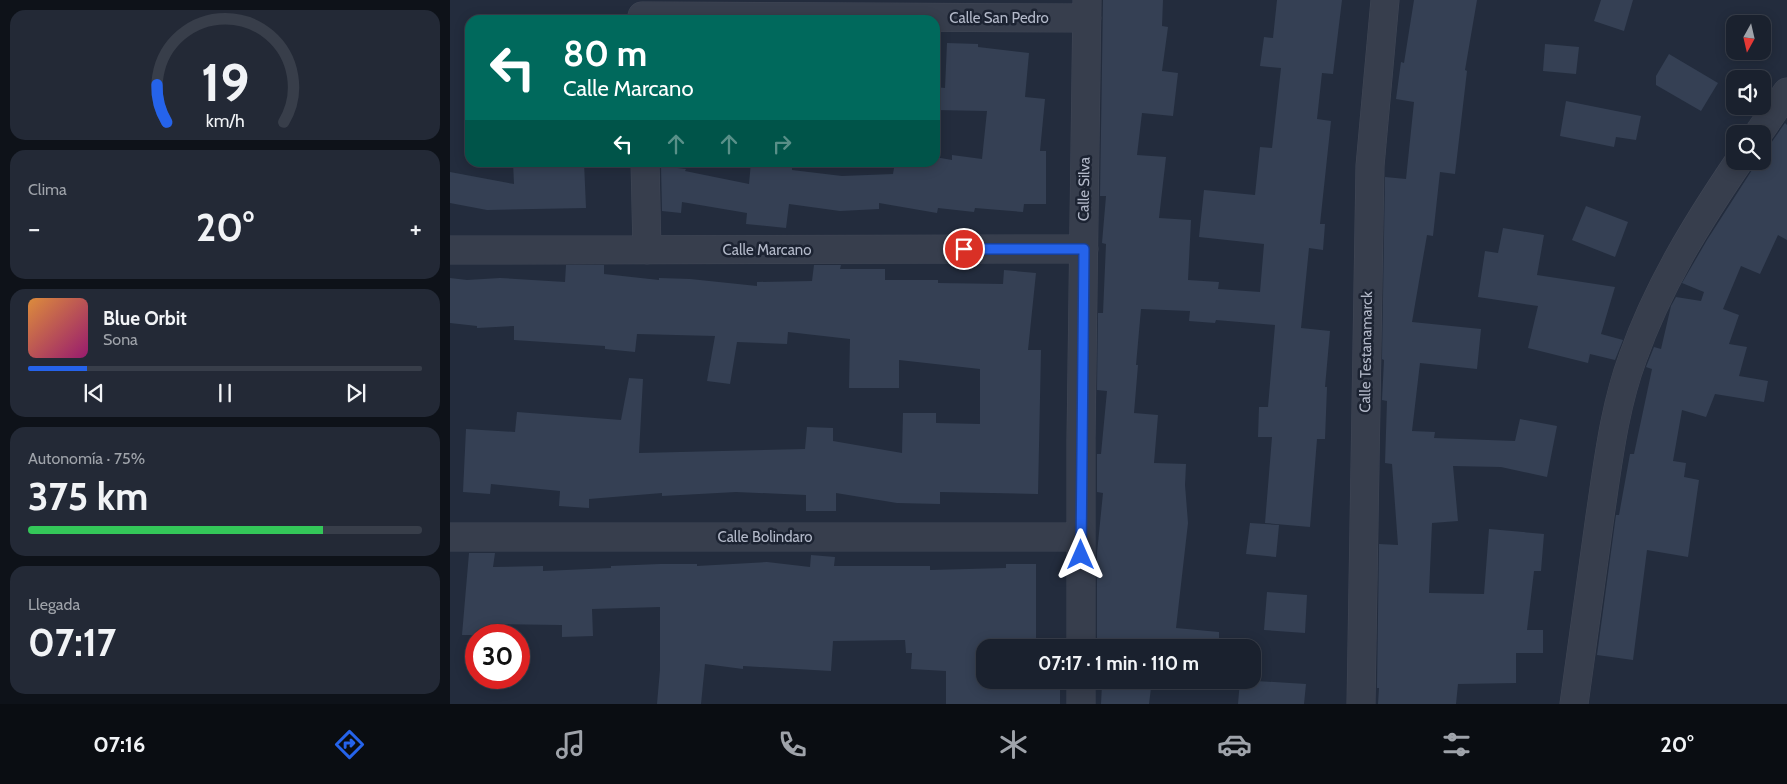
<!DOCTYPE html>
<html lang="es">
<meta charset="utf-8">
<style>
body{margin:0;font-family:Cabin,sans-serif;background:#232936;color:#f1f3f6;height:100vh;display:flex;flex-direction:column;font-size:19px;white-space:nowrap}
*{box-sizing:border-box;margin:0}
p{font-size:16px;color:#9fa3aa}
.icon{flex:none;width:28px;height:28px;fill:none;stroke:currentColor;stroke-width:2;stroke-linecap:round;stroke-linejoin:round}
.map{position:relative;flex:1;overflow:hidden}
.details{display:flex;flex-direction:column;gap:10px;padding:10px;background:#0e1219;width:450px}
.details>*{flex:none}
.top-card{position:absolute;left:15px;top:15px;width:475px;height:152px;border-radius:15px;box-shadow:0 2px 12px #0003,0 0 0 1px #383e4a;background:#00695c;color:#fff;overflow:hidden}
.needle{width:32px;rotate:188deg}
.buttons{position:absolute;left:1276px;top:15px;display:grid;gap:10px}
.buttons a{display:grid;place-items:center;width:45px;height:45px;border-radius:10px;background:#1a212e;box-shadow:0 2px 12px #0003,0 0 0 1px #383e4a;font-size:25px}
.speed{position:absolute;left:15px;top:624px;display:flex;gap:10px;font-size:25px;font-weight:700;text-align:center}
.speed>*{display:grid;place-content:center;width:65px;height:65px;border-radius:50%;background:#1a212e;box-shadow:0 2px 12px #0003,0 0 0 1px #383e4a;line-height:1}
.speed .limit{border:8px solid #d22;background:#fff;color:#111}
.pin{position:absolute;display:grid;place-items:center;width:42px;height:42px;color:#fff;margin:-21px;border:2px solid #fff;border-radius:50%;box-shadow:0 1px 5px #0007}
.me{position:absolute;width:55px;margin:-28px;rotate:0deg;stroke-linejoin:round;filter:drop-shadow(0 0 4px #0008)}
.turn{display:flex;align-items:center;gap:18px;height:105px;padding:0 15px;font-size:22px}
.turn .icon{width:65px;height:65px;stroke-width:2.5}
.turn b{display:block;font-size:35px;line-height:42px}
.lanes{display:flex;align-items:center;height:48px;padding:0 15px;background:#0003;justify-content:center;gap:25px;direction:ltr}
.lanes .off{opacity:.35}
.big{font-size:38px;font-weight:800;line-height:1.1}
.details .card{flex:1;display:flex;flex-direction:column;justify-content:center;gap:8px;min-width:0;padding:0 18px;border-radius:15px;background:#232936}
.details .dial{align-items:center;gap:0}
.dial svg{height:130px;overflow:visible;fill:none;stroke:#383e4a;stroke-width:7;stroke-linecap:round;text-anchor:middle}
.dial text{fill:#f1f3f6;stroke:none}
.song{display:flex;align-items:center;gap:15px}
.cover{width:60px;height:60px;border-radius:8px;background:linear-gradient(135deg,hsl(30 70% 55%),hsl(320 70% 35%))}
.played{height:5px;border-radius:2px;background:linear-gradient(90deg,#2563eb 15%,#383e4a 15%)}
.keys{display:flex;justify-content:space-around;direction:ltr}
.heat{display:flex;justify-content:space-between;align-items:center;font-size:28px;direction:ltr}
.charge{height:8px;border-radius:4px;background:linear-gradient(90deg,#34c759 75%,#383e4a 0)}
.trip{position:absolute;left:526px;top:639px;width:285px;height:50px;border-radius:15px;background:#1a212e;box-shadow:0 2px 12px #0003,0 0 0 1px #383e4a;font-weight:800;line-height:50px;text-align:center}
.tabs{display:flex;height:80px;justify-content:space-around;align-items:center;background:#0a0d12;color:#9fa3aa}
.tabs .icon{width:35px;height:35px}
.tabs .selected{color:#2563eb}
.tabs b{font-size:22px;color:#f1f3f6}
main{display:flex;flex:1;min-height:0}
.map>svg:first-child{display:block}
.building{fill:#354054}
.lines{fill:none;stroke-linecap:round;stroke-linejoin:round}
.minor-casing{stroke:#404756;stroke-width:29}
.minor{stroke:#373e4d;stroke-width:28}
.route-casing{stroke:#184099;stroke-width:12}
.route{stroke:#2563eb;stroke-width:9}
.labels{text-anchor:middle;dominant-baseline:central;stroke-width:5;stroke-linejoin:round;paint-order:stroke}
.street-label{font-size:15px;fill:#b3b9c9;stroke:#1c2332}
</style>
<main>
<section class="details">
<div class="card dial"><svg viewBox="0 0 100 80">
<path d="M14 69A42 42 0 1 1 86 69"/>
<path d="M14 69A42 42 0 0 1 8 46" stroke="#2563eb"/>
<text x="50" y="56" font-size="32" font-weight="700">19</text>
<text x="50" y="72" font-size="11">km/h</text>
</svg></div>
<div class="card"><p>Clima</p>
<div class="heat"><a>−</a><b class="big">20°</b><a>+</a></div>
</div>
<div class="card">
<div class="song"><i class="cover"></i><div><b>Blue Orbit</b><p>Sona</p></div></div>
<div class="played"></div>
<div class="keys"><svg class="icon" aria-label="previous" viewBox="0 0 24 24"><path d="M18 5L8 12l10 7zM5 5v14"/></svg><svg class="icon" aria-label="pause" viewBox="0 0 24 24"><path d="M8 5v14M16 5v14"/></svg><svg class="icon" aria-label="next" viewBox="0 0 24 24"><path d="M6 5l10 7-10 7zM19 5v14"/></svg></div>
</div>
<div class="card"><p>Autonomía · 75%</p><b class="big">375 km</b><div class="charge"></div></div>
<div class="card"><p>Llegada</p><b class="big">07:17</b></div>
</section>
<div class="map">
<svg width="1337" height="704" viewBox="0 0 1337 704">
<rect width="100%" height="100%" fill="#232c3d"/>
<path class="building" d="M653 0H713L712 26 718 27 712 71 728 73 723 116 692 113 687 155 716 157 709 218 741 220 738 280 769 282 768 289 810 292 814 244 749 237 754 190 805 195 810 147 822 148 831 68 810 66 814 37 823 38 827 0H892L883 74 872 73 867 119 881 121 870 224H875L873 250 859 248 851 328 880 331 875 387H877L875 439H867L860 527 815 523 822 437H808L809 407H818L825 325 766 320 765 323 739 321 740 311 691 309 686 365H688L684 413 708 415 704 463 736 464 735 485 738 523 726 628 769 632V648H647V553L653 493 647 492V454H651L657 391 647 390 648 313H653L656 244 652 243 656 196H650Z
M964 0H1027L1015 70 1017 71 1005 174 990 172 983 236 977 235 962 322 1031 329 1027 369 970 363 962 431 985 432 984 438 1065 441 1070 419 1107 426 1097 477 1051 467 1003 466 1008 521 982 523 979 593 1034 594 1039 529 1094 534 1091 571H1084L1077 630H1093V653H1066V683L1008 684 1006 704H928L929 688H927L929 544 948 545 942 464 935 463 937 401 932 400 934 360 932 359 935 177 956 179 964 102 946 99 951 62 954 63Z
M1151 0H1183L1174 31 1144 21Z
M497 43 528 44V47L579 53 575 97 595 99 590 151H596V204H574L573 212 525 208 524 212 488 208 487 213 429 203V209L390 211 339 204 336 228 296 224 297 213 232 202 231 213 212 211 211 166 236 169 235 171 299 184 301 162H342V170L392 176 443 174 445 162H485V157L502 160V155L532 159 537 111 485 110V87L495 88Z
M1095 44 1129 47 1126 74 1093 71Z
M1219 54 1268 83 1251 111 1206 85V76Z
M1116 101 1191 116 1186 140 1166 137 1164 147 1110 136Z
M1335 123 1337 125V240L1328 235 1310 274 1291 266 1273 309 1289 315 1279 344 1297 347 1289 376 1318 381 1314 402 1265 394 1256 417 1232 410 1223 461 1236 463 1234 477 1249 480 1238 557 1197 550 1183 660 1147 655 1166 515H1169L1180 454H1184L1202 369 1196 367 1204 347 1211 349 1221 306 1226 297 1251 301 1254 292 1232 283 1257 240 1302 170 1304 161H1312V149L1321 143Z
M63 162H134L136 208 37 210 0 203V172L64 184Z
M1136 206 1178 222 1165 257 1122 240Z
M1053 228 1094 235 1087 275 1165 287 1151 334 1173 340 1165 360 1140 354 1138 363 1078 348 1088 306 1028 297 1035 251 1048 253Z
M116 265H154V274L209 280V278L240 279 307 286V282L362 281 364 265H391L390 269H435V280H488V283L553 284 554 270 586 273 578 350H591L588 494 490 492V504L447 503 386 493V511H356V495L286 492 212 496V493L139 499V508L109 506 110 491 41 484 40 494 13 492 16 429 65 432 67 412 171 420 179 378 193 379 189 453 355 449 357 427 383 428V441L452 453 453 413H486V423L530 424V369L449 360V388H399L400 339 338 332 337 344 287 342 280 384 257 381 265 336 187 334 185 352 155 349V346L64 340V326L27 328V326L0 323V278L17 280 50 278 115 282Z
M800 523 829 525 826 557 796 554Z
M19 553H45L43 567 93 566V571L161 568V566L210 564H247V566L317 562 360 567 361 555 385 557 384 566H480V570L556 568V564H586V642H555V648H535V680H556V683L610 686V704H496V671L461 669 462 653H456L455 640 383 641 381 671 293 666V669L255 664 251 704H207L210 670V607L142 609 143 636 112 637V625L40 624 39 635H12Z
M817 592 857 595 855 633 814 630Z
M647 680H702L699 704H651L652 684 647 683Z
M790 680 856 684 854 704H788Z"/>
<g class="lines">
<defs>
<path id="minor" d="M192 16 637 18
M1308 134 1337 92
M195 162 197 250
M0 250 634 249
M0 537H631
M631 648V440L637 0
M631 680V704
M911 704 920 166 935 0
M1124 704C1133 641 1141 579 1150 516 1158 463 1164 408 1183 357 1208 286 1247 223 1289 161"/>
</defs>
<use href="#minor" class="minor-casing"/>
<use href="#minor" class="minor"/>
</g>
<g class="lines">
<defs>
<path id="route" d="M514 249H634L631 555"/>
</defs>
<use href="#route" class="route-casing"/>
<use href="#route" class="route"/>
</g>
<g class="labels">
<g class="street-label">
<text x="549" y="18">Calle San Pedro</text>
<text transform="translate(634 189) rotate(-89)">Calle Silva</text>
<text x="317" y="250">Calle Marcano</text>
<text transform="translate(916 352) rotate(-89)">Calle Testanamarck</text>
<text x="315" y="537">Calle Bolindaro</text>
</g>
</g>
</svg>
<div class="buttons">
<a><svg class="needle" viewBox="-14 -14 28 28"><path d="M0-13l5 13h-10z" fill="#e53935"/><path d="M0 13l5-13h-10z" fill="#9fa3aa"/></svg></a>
<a><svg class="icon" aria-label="sound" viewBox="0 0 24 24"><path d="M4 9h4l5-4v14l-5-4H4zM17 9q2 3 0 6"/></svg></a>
<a><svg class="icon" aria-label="search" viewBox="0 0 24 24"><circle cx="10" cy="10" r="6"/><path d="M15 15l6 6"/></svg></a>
</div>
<div class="speed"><div class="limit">30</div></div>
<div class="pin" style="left:514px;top:249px;background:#d93025"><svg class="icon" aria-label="arrive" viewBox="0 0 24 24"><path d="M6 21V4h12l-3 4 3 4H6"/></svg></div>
<svg class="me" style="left:631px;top:555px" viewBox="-20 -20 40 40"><path d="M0-17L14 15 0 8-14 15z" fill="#2563eb" stroke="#fff" stroke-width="4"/></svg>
<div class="trip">07:17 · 1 min · 110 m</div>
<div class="top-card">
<div class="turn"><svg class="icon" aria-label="left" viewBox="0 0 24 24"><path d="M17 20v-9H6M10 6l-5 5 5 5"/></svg><div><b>80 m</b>Calle Marcano</div></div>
<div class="lanes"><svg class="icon" aria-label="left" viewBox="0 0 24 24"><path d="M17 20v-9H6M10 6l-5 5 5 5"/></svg><svg class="icon off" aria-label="ahead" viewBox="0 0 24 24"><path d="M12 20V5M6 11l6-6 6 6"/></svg><svg class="icon off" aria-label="ahead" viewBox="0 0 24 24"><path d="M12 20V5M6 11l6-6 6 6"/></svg><svg class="icon off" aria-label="right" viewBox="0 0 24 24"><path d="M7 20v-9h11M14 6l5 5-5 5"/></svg></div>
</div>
</div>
</main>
<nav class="tabs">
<b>07:16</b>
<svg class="icon selected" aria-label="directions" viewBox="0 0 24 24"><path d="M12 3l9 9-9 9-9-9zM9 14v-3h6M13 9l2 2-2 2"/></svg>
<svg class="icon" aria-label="music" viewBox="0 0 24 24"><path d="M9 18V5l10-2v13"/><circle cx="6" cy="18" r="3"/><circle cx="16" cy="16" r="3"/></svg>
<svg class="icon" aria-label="phone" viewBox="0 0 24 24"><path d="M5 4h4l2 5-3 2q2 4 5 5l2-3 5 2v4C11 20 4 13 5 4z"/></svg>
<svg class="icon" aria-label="climate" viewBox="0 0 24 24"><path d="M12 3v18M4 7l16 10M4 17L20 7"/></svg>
<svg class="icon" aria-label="car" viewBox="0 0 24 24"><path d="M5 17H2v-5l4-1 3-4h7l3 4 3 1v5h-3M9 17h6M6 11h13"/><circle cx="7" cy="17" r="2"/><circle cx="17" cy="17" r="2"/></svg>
<svg class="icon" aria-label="filters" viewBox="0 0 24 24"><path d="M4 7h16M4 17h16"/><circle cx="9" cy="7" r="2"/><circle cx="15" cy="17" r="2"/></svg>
<b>20°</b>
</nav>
